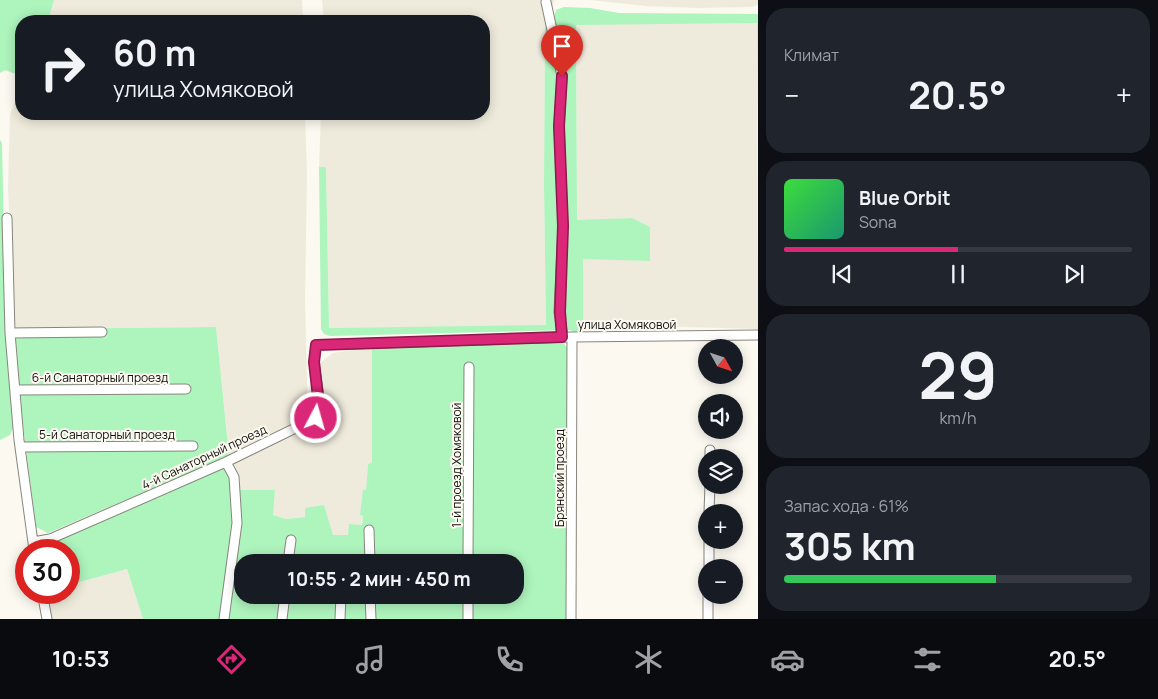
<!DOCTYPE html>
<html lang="ru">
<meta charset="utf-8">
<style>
body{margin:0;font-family:Manrope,sans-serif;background:#20242c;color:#f1f3f6;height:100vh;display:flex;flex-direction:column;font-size:19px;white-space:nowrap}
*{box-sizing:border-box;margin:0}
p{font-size:16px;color:#9ea1a6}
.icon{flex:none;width:28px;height:28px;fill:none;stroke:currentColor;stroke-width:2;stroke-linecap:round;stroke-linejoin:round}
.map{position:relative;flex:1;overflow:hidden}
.drawer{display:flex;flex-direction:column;gap:8px;padding:8px;background:#0d0f14;width:400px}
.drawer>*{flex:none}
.top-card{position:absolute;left:15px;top:15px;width:475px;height:105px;border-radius:20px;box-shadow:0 2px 12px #0003;background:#171b24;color:#f1f3f6;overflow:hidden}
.needle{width:32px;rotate:130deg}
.controls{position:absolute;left:698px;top:339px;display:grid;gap:10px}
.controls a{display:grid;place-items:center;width:45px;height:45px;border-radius:50%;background:#171b24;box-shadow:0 2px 12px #0003;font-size:25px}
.speed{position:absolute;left:15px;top:539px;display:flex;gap:10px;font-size:25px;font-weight:700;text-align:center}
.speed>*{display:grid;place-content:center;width:65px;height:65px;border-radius:50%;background:#171b24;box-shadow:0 2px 12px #0003;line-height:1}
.speed .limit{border:8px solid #d22;background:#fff;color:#111}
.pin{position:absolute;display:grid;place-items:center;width:42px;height:42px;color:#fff;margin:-51px -21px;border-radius:50% 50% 50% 0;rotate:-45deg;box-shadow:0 0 5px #0007}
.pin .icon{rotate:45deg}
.me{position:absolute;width:55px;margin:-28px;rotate:6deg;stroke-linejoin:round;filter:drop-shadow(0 0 4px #0008)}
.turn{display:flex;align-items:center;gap:18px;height:105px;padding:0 15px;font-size:22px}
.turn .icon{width:65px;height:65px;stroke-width:2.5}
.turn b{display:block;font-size:35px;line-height:42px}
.big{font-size:38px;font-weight:700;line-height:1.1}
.drawer .widget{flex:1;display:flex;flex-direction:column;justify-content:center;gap:8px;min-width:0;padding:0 18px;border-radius:20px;background:#20242c}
.drawer .dial{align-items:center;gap:0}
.dial b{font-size:65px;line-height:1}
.song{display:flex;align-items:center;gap:15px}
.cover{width:60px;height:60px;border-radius:8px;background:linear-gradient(135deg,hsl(120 70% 55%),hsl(160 70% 35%))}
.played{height:5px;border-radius:2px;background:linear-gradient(90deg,#db2777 50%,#363941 50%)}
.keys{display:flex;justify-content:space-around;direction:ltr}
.heat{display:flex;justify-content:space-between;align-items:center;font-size:28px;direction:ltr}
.charge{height:8px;border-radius:4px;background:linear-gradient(90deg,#34c759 61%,#363941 0)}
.trip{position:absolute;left:234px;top:554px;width:290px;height:50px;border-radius:20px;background:#171b24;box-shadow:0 2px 12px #0003;font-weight:700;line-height:50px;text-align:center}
.tab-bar{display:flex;height:80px;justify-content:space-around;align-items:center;background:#090b0e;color:#9ea1a6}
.tab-bar .icon{width:35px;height:35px}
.tab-bar .current{color:#db2777}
.tab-bar b{font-size:22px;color:#f1f3f6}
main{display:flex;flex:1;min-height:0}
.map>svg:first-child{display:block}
.built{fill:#eeebdc}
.green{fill:#aef4bd;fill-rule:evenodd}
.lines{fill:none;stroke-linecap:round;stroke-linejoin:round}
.street-casing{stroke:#87857d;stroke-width:11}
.street{stroke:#fff;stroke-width:9}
.route-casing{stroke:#8e194d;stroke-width:12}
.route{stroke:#db2777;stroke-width:9}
.labels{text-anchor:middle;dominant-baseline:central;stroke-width:4;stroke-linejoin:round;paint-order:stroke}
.street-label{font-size:12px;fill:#0f0e0b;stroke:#fbf9f0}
</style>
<main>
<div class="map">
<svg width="758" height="619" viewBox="0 0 758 619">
<rect width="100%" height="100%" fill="#fbf9f0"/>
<path class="built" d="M54 0H302L303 21H48Z
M322 0H555L545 24 544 186 546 326 329 328 326 167H319L321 114H484V21H324Z
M590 0H758V5L752 7 697 8 646 6Z
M757 23 758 329 651 326 583 329V258L650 261V227L631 218 577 221 576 24Z
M21 85V114H305L307 173 305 300 308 418 229 456 216 327 28 329 15 335 8 189 10 115Z
M372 347V464H368L366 490 360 515 363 516 361 525 348 535H333L305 517 286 519 273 515 233 490V464L324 421 318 366 321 362 333 353Z
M127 569 143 619H52L47 593 69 592V585Z"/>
<path class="green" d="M0 0H54L48 21H21V76L5 70 0 73Z
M564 7 590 8 619 13 758 14V129L757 23 576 25 577 220 632 218 650 227V261L583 259V329L582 331 574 332 570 330 330 336 324 334 321 329 319 167H326L329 328 546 325 544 186 545 24 553 21 556 10Z
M0 140 2 143 6 330 14 426 10 435 0 440Z
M216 327 229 456 48 533 36 527 19 394 15 335 27 329Z
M562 341 568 349 566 619H143L127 569 69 585V550H50L58 540 233 464V490H275L273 515 286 519 305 517V508L324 505 333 535H348L349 524 362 525 363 516 360 515 363 490H366L368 464 372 463V347ZM242 562H515V595H242Z"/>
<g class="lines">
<defs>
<path id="street" d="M546 2 562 76 559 126 563 226 559 312 563 337
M7 218 10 333 19 440 34 550
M10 333 102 332
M15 390 186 389
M21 447 193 446
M710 458V450
M709 512 710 485
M369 530 370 562
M33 542 50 539 226 462 316 418 319 397 314 362 316 345 572 337 758 335
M288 562 291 540
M468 562 469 367
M709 568V540
M42 592 47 619
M370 595 371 619
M224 619 237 523 234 477 226 462
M282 619 285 595
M340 619 341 595
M468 619V595
M571 619 572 337
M708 619V595"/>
</defs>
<use href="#street" class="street-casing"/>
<use href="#street" class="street"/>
</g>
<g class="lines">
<defs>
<path id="route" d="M316 418 318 397 314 362 316 345 562 337 560 312 563 226 559 126 562 76"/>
</defs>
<use href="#route" class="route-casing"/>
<use href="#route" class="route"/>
</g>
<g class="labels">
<g class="street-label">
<text x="627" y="324">улица Хомяковой</text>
<text x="100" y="377">6-й Санаторный проезд</text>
<text x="107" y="434">5-й Санаторный проезд</text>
<text transform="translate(204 457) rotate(-25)">4-й Санаторный проезд</text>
<text transform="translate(456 465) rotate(-90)">1-й проезд Хомяковой</text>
<text transform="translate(559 478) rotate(-90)">Брянский проезд</text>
</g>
</g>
</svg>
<div class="controls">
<a><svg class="needle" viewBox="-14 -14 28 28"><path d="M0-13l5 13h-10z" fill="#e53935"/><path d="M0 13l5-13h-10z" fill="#9ea1a6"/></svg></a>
<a><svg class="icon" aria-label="sound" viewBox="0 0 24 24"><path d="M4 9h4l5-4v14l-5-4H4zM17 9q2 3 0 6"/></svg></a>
<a><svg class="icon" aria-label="layers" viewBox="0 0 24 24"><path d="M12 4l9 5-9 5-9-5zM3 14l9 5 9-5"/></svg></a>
<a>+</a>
<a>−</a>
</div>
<div class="speed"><div class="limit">30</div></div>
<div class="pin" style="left:562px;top:76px;background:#d93025"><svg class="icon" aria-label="arrive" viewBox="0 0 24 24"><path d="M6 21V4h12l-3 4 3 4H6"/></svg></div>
<svg class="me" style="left:316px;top:418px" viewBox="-20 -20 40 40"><circle r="17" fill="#db2777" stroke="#fff" stroke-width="3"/><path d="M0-11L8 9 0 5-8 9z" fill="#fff"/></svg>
<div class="trip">10:55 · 2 мин · 450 m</div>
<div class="top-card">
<div class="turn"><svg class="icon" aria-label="right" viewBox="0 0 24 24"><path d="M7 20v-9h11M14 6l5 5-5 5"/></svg><div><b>60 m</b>улица Хомяковой</div></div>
</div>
</div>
<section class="drawer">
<div class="widget"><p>Климат</p>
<div class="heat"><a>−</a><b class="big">20.5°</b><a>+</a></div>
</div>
<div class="widget">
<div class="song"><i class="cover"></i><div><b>Blue Orbit</b><p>Sona</p></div></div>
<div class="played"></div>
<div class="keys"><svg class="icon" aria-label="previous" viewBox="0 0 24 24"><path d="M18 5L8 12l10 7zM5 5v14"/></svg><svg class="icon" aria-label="pause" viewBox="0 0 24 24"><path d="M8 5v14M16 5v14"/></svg><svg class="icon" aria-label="next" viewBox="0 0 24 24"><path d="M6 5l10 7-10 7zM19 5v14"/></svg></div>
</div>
<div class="widget dial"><b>29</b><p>km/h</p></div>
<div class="widget"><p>Запас хода · 61%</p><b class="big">305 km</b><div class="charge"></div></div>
</section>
</main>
<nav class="tab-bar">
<b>10:53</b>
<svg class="icon current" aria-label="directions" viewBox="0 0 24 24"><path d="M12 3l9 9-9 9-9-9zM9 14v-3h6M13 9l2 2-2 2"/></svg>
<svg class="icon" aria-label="music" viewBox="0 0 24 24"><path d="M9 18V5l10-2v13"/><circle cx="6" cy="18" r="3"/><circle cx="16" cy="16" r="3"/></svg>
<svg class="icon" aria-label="phone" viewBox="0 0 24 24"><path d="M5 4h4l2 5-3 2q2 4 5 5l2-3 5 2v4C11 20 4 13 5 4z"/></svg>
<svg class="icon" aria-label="climate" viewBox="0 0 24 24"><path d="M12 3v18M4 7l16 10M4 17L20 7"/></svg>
<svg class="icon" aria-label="car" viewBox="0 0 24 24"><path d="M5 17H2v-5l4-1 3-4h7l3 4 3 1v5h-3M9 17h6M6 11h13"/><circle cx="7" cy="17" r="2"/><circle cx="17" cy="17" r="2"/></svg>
<svg class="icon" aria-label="filters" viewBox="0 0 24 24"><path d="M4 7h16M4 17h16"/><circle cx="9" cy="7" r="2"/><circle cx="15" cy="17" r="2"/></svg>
<b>20.5°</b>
</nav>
